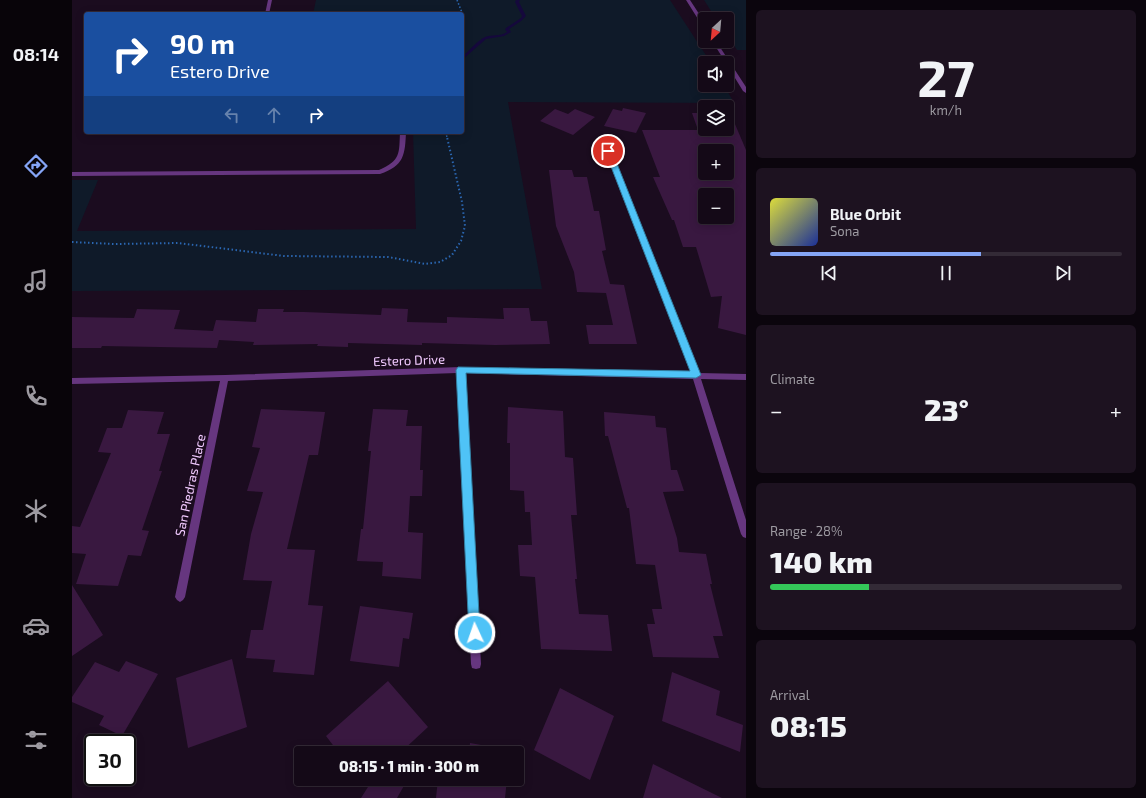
<!DOCTYPE html>
<meta charset="utf-8">
<style>
body{margin:0;font-family:"Exo 2",sans-serif;background:#1d1220;color:#f1f3f6;height:100vh;display:flex;flex-direction:column;font-size:15px;white-space:nowrap}
*{box-sizing:border-box;margin:0}
p{font-size:13px;color:#9d9aa1}
.icon{flex:none;width:22px;height:22px;fill:none;stroke:currentColor;stroke-width:2;stroke-linecap:round;stroke-linejoin:round}
.map{position:relative;flex:1;overflow:hidden}
.sheet{display:flex;flex-direction:column;gap:10px;padding:10px;background:#0b050d;width:400px}
.sheet>*{flex:none}
.guide{position:absolute;left:12px;top:12px;width:380px;height:122px;border-radius:4px;box-shadow:0 2px 10px #0003,0 0 0 1px #332a36;background:#1a4fa0;color:#fff;overflow:hidden}
.needle{width:26px;rotate:206deg}
.buttons{position:absolute;left:626px;top:12px;display:grid;gap:8px}
.buttons a{display:grid;place-items:center;width:36px;height:36px;border-radius:4px;background:#140917;box-shadow:0 2px 10px #0003,0 0 0 1px #332a36;font-size:20px}
.speed{position:absolute;left:12px;top:734px;display:flex;gap:8px;font-size:20px;font-weight:700;text-align:center}
.speed>*{display:grid;place-content:center;width:52px;height:52px;border-radius:50%;background:#140917;box-shadow:0 2px 10px #0003,0 0 0 1px #332a36;line-height:1}
.speed .limit{border:2px solid #111;border-radius:6px;background:#fff;color:#111}
.pin{position:absolute;display:grid;place-items:center;width:34px;height:34px;color:#fff;margin:-17px;border:2px solid #fff;border-radius:50%;box-shadow:0 1px 4px #0007}
.me{position:absolute;width:44px;margin:-22px;rotate:357deg;stroke-linejoin:round;filter:drop-shadow(0 0 3px #0008)}
.turn{display:flex;align-items:center;gap:14px;height:84px;padding:0 20px;font-size:18px}
.turn .icon{width:52px;height:52px;stroke-width:2.5}
.turn b{display:block;font-size:28px;line-height:34px}
.lanes{display:flex;align-items:center;height:38px;padding:0 20px;background:#0003;justify-content:center;gap:20px;direction:ltr}
.lanes .off{opacity:.35}
.big{font-size:30px;font-weight:800;line-height:1.1}
.sheet .tile{flex:1;display:flex;flex-direction:column;justify-content:center;gap:6px;min-width:0;padding:0 14px;border-radius:6px;background:#1d1220}
.sheet .dial{align-items:center;gap:0}
.dial b{font-size:52px;line-height:1}
.song{display:flex;align-items:center;gap:12px}
.cover{width:48px;height:48px;border-radius:6px;background:linear-gradient(135deg,hsl(60 70% 55%),hsl(230 70% 35%))}
.played{height:4px;border-radius:2px;background:linear-gradient(90deg,#85a5f6 60%,#332a36 60%)}
.keys{display:flex;justify-content:space-around;direction:ltr}
.heat{display:flex;justify-content:space-between;align-items:center;font-size:22px;direction:ltr}
.charge{height:6px;border-radius:3px;background:linear-gradient(90deg,#34c759 28%,#332a36 0)}
.trip{position:absolute;left:222px;top:746px;width:230px;height:40px;border-radius:4px;background:#140917;box-shadow:0 2px 10px #0003,0 0 0 1px #332a36;font-weight:800;line-height:40px;text-align:center}
main{display:flex;flex:1;min-height:0}
.tabs{display:flex;flex-direction:column;width:72px;justify-content:space-around;align-items:center;background:#080409;color:#9d9aa1}
.tabs .icon{width:28px;height:28px}
.tabs .on{color:#85a5f6}
.tabs b{font-size:18px;color:#f1f3f6}
.map>svg:first-child{display:block}
.green{fill:#0f1a29}
.lines{fill:none;stroke-linecap:round;stroke-linejoin:round}
.stream{fill:#15083c;fill-rule:evenodd}
.building{fill:#391840;fill-rule:evenodd}
.path-far1{stroke:#2b67b2;stroke-width:1.5;stroke-dasharray:1.5 2;stroke-linecap:butt}
.path{stroke:#2b67b2;stroke-width:2;stroke-dasharray:1.5 2.5;stroke-linecap:butt}
.lane{fill:#66367f;fill-rule:evenodd}
.street{fill:#66367f;fill-rule:evenodd}
.route{fill:#4fc3f7;stroke:#337fa1}
.labels{text-anchor:middle;dominant-baseline:central;stroke-width:3;stroke-linejoin:round;paint-order:stroke}
.street-label{font-size:13px;fill:#f1caff;stroke:#1b0c1f}
</style>
<main>
<nav class="tabs">
<b>08:14</b>
<svg class="icon on" aria-label="directions" viewBox="0 0 24 24"><path d="M12 3l9 9-9 9-9-9zM9 14v-3h6M13 9l2 2-2 2"/></svg>
<svg class="icon" aria-label="music" viewBox="0 0 24 24"><path d="M9 18V5l10-2v13"/><circle cx="6" cy="18" r="3"/><circle cx="16" cy="16" r="3"/></svg>
<svg class="icon" aria-label="phone" viewBox="0 0 24 24"><path d="M5 4h4l2 5-3 2q2 4 5 5l2-3 5 2v4C11 20 4 13 5 4z"/></svg>
<svg class="icon" aria-label="climate" viewBox="0 0 24 24"><path d="M12 3v18M4 7l16 10M4 17L20 7"/></svg>
<svg class="icon" aria-label="car" viewBox="0 0 24 24"><path d="M5 17H2v-5l4-1 3-4h7l3 4 3 1v5h-3M9 17h6M6 11h13"/><circle cx="7" cy="17" r="2"/><circle cx="17" cy="17" r="2"/></svg>
<svg class="icon" aria-label="filters" viewBox="0 0 24 24"><path d="M4 7h16M4 17h16"/><circle cx="9" cy="7" r="2"/><circle cx="15" cy="17" r="2"/></svg>
</nav>
<div class="map">
<svg width="674" height="798" viewBox="0 0 674 798">
<rect width="100%" height="100%" fill="#1b0c1f"/>
<path class="green" d="M244 0H598L639 63H633V85H652L662 103 436 102 470 289 0 291V180H26L5 231 344 229 341 132H390V14H241Z
M632 0H674V50H665L655 35V19H644Z"/>
<g class="lines">
<path class="stream" d="M444 0H448L447 2 454 16 449 21 437 29 439 32 432 36 414 39 390 60V57C396 52 406 40 413 37 420 34 428 37 435 32L433 29 434 28 449 18 450 16 443 2Z"/>
</g>
<path class="building" d="M551 108 574 113 564 133 532 126 541 109 550 111Z
M483 109 496 114 503 109 523 117 501 135 468 121Z
M628 109H633V129H655V110H657L674 150V335L646 328 650 296 639 297 624 247H611L602 220H600L581 177H588L570 130H626L620 113H630ZM633 151H655V173H633ZM633 195H655V217H633Z
M477 170H500L502 177H515L522 211H527L534 250 530 251 538 284 552 285 565 344H517L514 325H541L534 293 505 292 502 272 484 226Z
M310 308 336 309 335 322 375 323V317L432 319 431 308H457L459 321H475L478 344 423 345 350 343V345L276 343V347L245 346 246 344 181 345 182 342 147 340 145 348 30 346 29 348H0V317L62 318 65 309 108 310 102 329 141 331 144 320 184 322 186 309H212L211 312H232L309 315Z
M436 407 491 411 493 457 501 458 505 515H499L505 579H503L507 614 536 615 540 651 469 649 463 577 448 576 446 545H460L458 512H453L452 491 438 490V443H435Z
M189 409 253 412 246 455H237L215 549 243 550 236 605 251 606 242 675 201 672 203 660 174 658 179 630H191L200 581 171 580 179 534 191 492 175 491 188 448 180 447Z
M301 409 336 410 334 426H350L348 470H351L350 496H338L336 532 351 533 349 579 310 576 311 562 285 561 289 529H291L299 451H296Z
M56 410 92 412 85 434H98L87 471H90L70 530 77 531 69 556 56 555 46 586 4 584 14 554 0 553V526L8 527 39 453 26 452 35 428H50Z
M532 412 583 416 584 427 594 428 599 470H605L612 491 591 492 605 538 607 552 634 554 640 584H638L651 636H641L647 658 581 657 575 624H583L580 609H590L583 565 564 564 557 508H555L536 436H533Z
M0 585 31 635 0 656Z
M288 606 341 613 337 639 331 638 327 667 278 661Z
M160 659 175 727 116 748 104 678Z
M54 661 86 674 50 736 27 725 32 716 0 702V697L23 662 47 672Z
M600 672 648 691 644 715 671 725 668 752 590 721Z
M316 681 356 727 328 753H267L254 736Z
M488 688 542 716 518 780 462 750Z
M398 743 437 750V753H397Z
M581 764 650 798H571Z
M301 779H326L333 784 325 798H289Z
M366 779H435L433 798H364Z"/>
<g class="lines">
<path class="path-far1" d="M385 0 391 15 390 25
M374 132 375 138"/>
<path class="path" d="M0 242 42 244 106 243 212 256 316 257 353 264 368 262 380 255 389 241 393 226 390 202 375 137"/>
<path class="lane" d="M196 0H200L197 14H193Z
M328 132H334C333 155 332 166 308 174L0 176V172L307 170C329 160 327 154 328 132Z"/>
<path class="street" d="M614 0H618L633 23V28L631 27Z
M640 41H644L674 87V93L671 91 655 65V63H654Z
M536 149 539 151 627 373 674 374V380L629 379 674 520V538L671 537 669 534 621 379 393 373 409 664 408 668 404 669 400 668 399 664 385 373 156 381 113 597 111 600 108 602 105 600 103 597 148 381 0 384V378L153 375 389 367 619 373 533 151Z"/>
</g>
<path class="route" d="M534 149 540 151 629 375 624 378 394 373 408 633 407 637 403 639 399 637 397 633 384 370 386 367 618 371 533 151Z"/>
<g class="labels">
<g class="street-label">
<text transform="translate(337 360) rotate(-2)">Estero Drive</text>
<text transform="translate(118 485) rotate(-78)">San Piedras Place</text>
</g>
</g>
</svg>
<div class="buttons">
<a><svg class="needle" viewBox="-14 -14 28 28"><path d="M0-13l5 13h-10z" fill="#e53935"/><path d="M0 13l5-13h-10z" fill="#9d9aa1"/></svg></a>
<a><svg class="icon" aria-label="sound" viewBox="0 0 24 24"><path d="M4 9h4l5-4v14l-5-4H4zM17 9q2 3 0 6"/></svg></a>
<a><svg class="icon" aria-label="layers" viewBox="0 0 24 24"><path d="M12 4l9 5-9 5-9-5zM3 14l9 5 9-5"/></svg></a>
<a>+</a>
<a>−</a>
</div>
<div class="speed"><div class="limit">30</div></div>
<div class="pin" style="left:536px;top:151px;background:#d93025"><svg class="icon" aria-label="arrive" viewBox="0 0 24 24"><path d="M6 21V4h12l-3 4 3 4H6"/></svg></div>
<svg class="me" style="left:403px;top:633px" viewBox="-20 -20 40 40"><circle r="17" fill="#4fc3f7" stroke="#fff" stroke-width="3"/><path d="M0-11L8 9 0 5-8 9z" fill="#fff"/></svg>
<div class="trip">08:15 · 1 min · 300 m</div>
<div class="guide">
<div class="turn"><svg class="icon" aria-label="right" viewBox="0 0 24 24"><path d="M7 20v-9h11M14 6l5 5-5 5"/></svg><div><b>90 m</b>Estero Drive</div></div>
<div class="lanes"><svg class="icon off" aria-label="left" viewBox="0 0 24 24"><path d="M17 20v-9H6M10 6l-5 5 5 5"/></svg><svg class="icon off" aria-label="ahead" viewBox="0 0 24 24"><path d="M12 20V5M6 11l6-6 6 6"/></svg><svg class="icon" aria-label="right" viewBox="0 0 24 24"><path d="M7 20v-9h11M14 6l5 5-5 5"/></svg></div>
</div>
</div>
<section class="sheet">
<div class="tile dial"><b>27</b><p>km/h</p></div>
<div class="tile">
<div class="song"><i class="cover"></i><div><b>Blue Orbit</b><p>Sona</p></div></div>
<div class="played"></div>
<div class="keys"><svg class="icon" aria-label="previous" viewBox="0 0 24 24"><path d="M18 5L8 12l10 7zM5 5v14"/></svg><svg class="icon" aria-label="pause" viewBox="0 0 24 24"><path d="M8 5v14M16 5v14"/></svg><svg class="icon" aria-label="next" viewBox="0 0 24 24"><path d="M6 5l10 7-10 7zM19 5v14"/></svg></div>
</div>
<div class="tile"><p>Climate</p>
<div class="heat"><a>−</a><b class="big">23°</b><a>+</a></div>
</div>
<div class="tile"><p>Range · 28%</p><b class="big">140 km</b><div class="charge"></div></div>
<div class="tile"><p>Arrival</p><b class="big">08:15</b></div>
</section>
</main>
